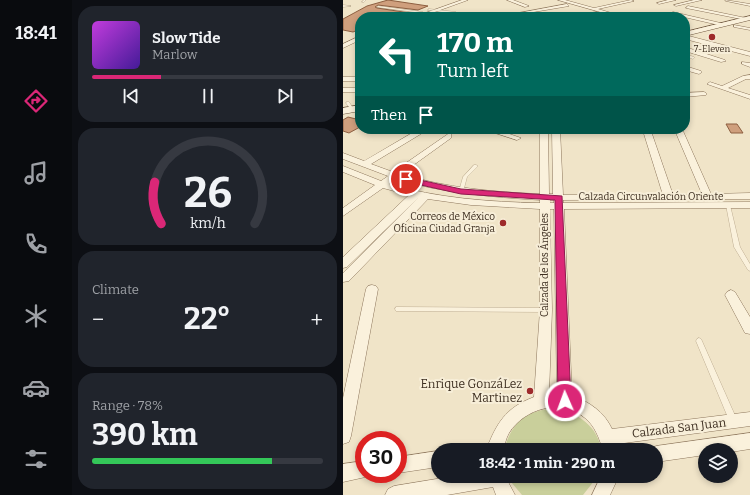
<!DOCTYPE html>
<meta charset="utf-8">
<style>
body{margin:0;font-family:Bitter,serif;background:#20242c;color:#f1f3f6;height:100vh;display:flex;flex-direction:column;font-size:15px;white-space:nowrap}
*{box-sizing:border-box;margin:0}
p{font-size:13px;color:#9ea1a6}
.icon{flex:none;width:22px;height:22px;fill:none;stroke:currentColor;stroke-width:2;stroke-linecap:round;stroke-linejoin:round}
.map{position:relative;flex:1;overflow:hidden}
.details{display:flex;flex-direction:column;gap:6px;padding:6px;background:#0d0f14;width:271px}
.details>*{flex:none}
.hud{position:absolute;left:12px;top:12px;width:335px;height:122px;border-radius:16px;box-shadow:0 2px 6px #0003;background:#00695c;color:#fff;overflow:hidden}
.fabs{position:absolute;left:355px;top:443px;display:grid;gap:8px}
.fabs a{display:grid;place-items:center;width:40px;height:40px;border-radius:50%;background:#171b24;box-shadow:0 2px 6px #0003;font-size:20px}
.speed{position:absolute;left:12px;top:431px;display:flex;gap:8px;font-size:20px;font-weight:700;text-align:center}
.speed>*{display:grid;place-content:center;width:52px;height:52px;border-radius:50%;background:#171b24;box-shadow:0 2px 6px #0003;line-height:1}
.speed .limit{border:6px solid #d22;background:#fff;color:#111}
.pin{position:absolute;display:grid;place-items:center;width:34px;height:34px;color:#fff;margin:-17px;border:2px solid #fff;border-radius:50%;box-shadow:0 1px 4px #0007}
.me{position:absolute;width:44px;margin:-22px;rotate:358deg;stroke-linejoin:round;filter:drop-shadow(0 0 3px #0008)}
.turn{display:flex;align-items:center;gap:14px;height:84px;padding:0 16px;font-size:18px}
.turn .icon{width:52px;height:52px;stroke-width:2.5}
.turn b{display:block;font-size:28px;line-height:34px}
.then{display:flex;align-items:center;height:38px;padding:0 16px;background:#0003;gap:8px;font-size:15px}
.big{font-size:30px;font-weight:700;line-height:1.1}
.details .tile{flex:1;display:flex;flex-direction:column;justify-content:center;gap:6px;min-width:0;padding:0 14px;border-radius:16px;background:#20242c}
.details .dial{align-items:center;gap:0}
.dial svg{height:104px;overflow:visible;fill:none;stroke:#363941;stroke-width:7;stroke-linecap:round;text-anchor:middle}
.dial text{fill:#f1f3f6;stroke:none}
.song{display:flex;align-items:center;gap:12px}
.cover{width:48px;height:48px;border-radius:6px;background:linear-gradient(135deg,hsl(290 70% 55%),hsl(260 70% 35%))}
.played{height:4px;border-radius:2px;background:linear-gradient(90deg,#db2777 30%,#363941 30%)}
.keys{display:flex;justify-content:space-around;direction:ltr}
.heat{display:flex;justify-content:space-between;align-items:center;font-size:22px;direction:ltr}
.charge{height:6px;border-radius:3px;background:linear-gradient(90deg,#34c759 78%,#363941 0)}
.trip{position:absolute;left:88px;top:443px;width:232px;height:40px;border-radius:20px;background:#171b24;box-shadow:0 2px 6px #0003;font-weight:700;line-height:40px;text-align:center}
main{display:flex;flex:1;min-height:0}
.menu{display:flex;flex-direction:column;width:72px;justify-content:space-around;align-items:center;background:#090b0e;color:#9ea1a6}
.menu .icon{width:28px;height:28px}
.menu .active{color:#db2777}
.menu b{font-size:18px;color:#f1f3f6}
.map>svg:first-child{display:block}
.green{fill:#c9cf9b}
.building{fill:#cf9f7d;stroke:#8d5f41}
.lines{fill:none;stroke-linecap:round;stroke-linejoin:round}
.lane-casing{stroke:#8d765c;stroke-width:0.5}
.street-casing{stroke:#8d765c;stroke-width:1}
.secondary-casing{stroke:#6f573f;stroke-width:1}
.lane{fill:#faf1dc;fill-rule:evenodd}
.street{fill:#faf1dc;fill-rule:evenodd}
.secondary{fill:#faf1dc;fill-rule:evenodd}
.route{fill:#db2777;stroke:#8e194d}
.poi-dot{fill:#9e2a2b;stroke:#f7eed8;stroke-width:1.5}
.labels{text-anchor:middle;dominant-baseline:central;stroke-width:4;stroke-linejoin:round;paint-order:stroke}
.far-poi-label{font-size:9px;fill:#3d2e20;stroke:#f7eed8}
.street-label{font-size:10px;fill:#3d2e20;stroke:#f7eed8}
.poi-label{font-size:10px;fill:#3d2e20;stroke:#f7eed8;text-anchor:end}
.near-poi-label{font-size:12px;fill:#3d2e20;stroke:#f7eed8;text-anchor:end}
.near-street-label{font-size:12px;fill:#3d2e20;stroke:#f7eed8}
</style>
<main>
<nav class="menu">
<b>18:41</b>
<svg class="icon active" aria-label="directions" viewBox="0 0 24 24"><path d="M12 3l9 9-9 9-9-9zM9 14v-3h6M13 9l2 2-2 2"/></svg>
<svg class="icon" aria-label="music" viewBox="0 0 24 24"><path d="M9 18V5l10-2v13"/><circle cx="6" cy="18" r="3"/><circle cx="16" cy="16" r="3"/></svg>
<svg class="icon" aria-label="phone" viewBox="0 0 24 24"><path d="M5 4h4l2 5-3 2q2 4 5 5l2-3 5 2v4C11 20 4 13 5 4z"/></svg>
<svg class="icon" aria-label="climate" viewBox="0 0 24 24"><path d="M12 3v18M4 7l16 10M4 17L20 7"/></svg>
<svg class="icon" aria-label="car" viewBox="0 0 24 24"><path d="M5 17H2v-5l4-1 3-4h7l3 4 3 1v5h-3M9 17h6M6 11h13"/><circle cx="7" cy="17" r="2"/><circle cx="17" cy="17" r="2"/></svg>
<svg class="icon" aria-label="filters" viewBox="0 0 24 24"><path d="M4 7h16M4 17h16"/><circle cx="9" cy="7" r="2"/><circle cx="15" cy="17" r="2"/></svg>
</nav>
<section class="details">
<div class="tile">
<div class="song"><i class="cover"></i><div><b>Slow Tide</b><p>Marlow</p></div></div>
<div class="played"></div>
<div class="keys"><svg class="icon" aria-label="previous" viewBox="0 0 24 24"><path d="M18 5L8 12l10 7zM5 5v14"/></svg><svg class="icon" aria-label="pause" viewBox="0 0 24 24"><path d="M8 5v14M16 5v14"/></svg><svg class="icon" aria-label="next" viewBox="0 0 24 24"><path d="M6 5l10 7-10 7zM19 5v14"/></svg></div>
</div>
<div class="tile dial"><svg viewBox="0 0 100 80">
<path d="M14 69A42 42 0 1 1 86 69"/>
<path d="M14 69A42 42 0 0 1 9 37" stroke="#db2777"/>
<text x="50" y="56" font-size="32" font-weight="700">26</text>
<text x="50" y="72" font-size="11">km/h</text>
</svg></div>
<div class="tile"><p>Climate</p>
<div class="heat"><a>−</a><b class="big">22°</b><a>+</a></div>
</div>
<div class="tile"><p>Range · 78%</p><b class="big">390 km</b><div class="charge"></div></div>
</section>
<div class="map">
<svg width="407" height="495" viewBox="0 0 407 495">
<rect width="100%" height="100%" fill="#f0e4c8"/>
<path class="green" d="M214 408C235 414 255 426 258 450H161C169 421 184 410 214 408Z
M165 476H255L240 495H179L168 482Z"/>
<path class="building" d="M45 0 85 6 75 10 35 5 32 7 34 8 67 13 55 17H17V29L10 32 0 30V19L24 6Z
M5 117 17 120V127L6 133 0 131V120Z
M383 124H394L400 133H388Z"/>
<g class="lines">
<defs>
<path id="lane" d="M21 0H23L21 2H19Z
M0 5 8 6 0 7Z
M34 7 35 6 80 12 79 13Z
M86 9 113 12 114 13 113 14 85 10Z
M80 14 92 16 93 17 79 15Z
M342 54 351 57V58L350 59 342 56Z
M4 102H6L10 108 17 111V113L8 110 3 103Z
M131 165H133L135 166 124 177 120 192H116V191L120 177Z
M383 204H387V205L397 247 407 264V271L405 270 391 247 383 205Z
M53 307H55L203 308H205L206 310 205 312H203L55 311H53L52 309Z
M356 338 358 339 359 341 394 420 393 423 390 424 387 423 386 420 353 341 354 339Z"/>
<path id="street" d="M119 0H125L78 17H71Z
M164 0H170L186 6 182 7Z
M215 0H222L251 8 288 0 291 1 255 9 282 17H275Z
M325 0H333L316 4 314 3Z
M351 0H359L333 6 331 5Z
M382 0 407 4V6L383 1Z
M224 4 226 6 167 16 165 15Z
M345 6 403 18 405 19 403 20 343 8Z
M254 12 256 14 231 17 233 16Z
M330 12 382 24V25L380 26 328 14Z
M391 25 407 28V30L391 27Z
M342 35 407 52V56L342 39Z
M17 36V40L0 48V44Z
M342 47 382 60 383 61 378 62 342 51Z
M399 62 407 63V67L399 64Z
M342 66 358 71 359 72 356 74 342 70Z
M407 75V79H403L385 88 407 95V99L364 84 367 82 379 86 400 76Z
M0 77H17V81H0Z
M0 88H17V92H0Z
M361 92 363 93V95L342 97V93Z
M76 129H86L28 164 50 172 105 134H108V138L58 174C103 188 151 192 197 194V129H205L206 194H210L209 129H217L220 195H320L301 134 305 132 309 134 330 195 359 194 333 133 340 131 368 194 407 193V199L220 200V203L407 202V208L221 209 229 396C246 401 262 413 269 429L407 412V426L274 444 276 450H260C256 438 252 426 242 418 218 398 182 408 166 433 163 438 162 445 159 450H143C154 423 162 408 191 397L197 310V209L128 205 85 199 6 281 0 282V273L76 197 4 267 0 268V257L66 195 40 188 0 216V208L32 185 0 172V166L38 181 45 176 0 159V153L21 161ZM53 179C99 193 149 197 197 200V203C145 202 94 198 46 184ZM207 200H211V203H207ZM207 209H211L214 394H206L209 310Z
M140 129H152L178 138 174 140Z
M29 285 33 286 35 289 8 436 6 442 0 444V398L23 289 25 286Z
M388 290 392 292 407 317V334L402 333 382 295 384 292Z
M407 433V449L388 452V450H362V455L313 462V450H306L313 446Z
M95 451V467L55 473V457Z
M21 461V474H28L27 476 0 482V464Z
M112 476H162L172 495H153L150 487 104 495H42L45 489 51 486Z
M258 476H276L267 495H249Z"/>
<path id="secondary" d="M407 16V20L342 36V32Z
M17 105V111L0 114V108Z"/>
</defs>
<use href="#lane" class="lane-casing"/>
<use href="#street" class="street-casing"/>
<use href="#secondary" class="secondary-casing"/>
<use href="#lane" class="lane"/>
<use href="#street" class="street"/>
<use href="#secondary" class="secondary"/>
</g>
<path class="route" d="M63 177 118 189 219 196 228 401 226 405 222 407 217 405 215 401 212 200 118 194 60 181V178Z"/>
<g class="poi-dot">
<circle cx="369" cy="37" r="4"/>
<circle cx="160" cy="223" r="4"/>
<circle cx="187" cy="391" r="4"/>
</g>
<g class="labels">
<g class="far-poi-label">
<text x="369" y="49">7-Eleven</text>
</g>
<g class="street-label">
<text x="308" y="197">Calzada Circunvalación Oriente</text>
<text transform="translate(202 265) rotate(-90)">Calzada de los Ángeles</text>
</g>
<g class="poi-label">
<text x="152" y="217">Correos de México<tspan x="152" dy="12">Oficina Ciudad Granja</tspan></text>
</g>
<g class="near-poi-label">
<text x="179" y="384">Enrique GonzáLez<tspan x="179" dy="14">Martinez</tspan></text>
</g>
<g class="near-street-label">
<text transform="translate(336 428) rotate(-7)">Calzada San Juan</text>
</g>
</g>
</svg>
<div class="fabs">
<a><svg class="icon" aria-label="layers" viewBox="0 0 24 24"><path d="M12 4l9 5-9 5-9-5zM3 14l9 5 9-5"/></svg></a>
</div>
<div class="speed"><div class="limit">30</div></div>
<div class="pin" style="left:63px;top:179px;background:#d93025"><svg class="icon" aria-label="arrive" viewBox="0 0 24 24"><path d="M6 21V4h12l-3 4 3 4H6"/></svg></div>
<svg class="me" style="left:222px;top:401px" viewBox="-20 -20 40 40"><circle r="17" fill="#db2777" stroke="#fff" stroke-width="3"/><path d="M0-11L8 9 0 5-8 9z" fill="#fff"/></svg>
<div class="trip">18:42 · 1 min · 290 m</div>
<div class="hud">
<div class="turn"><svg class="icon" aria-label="left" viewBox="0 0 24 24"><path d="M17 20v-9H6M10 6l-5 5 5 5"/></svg><div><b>170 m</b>Turn left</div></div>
<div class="then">Then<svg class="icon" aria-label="arrive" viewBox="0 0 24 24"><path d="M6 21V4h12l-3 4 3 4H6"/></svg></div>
</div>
</div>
</main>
